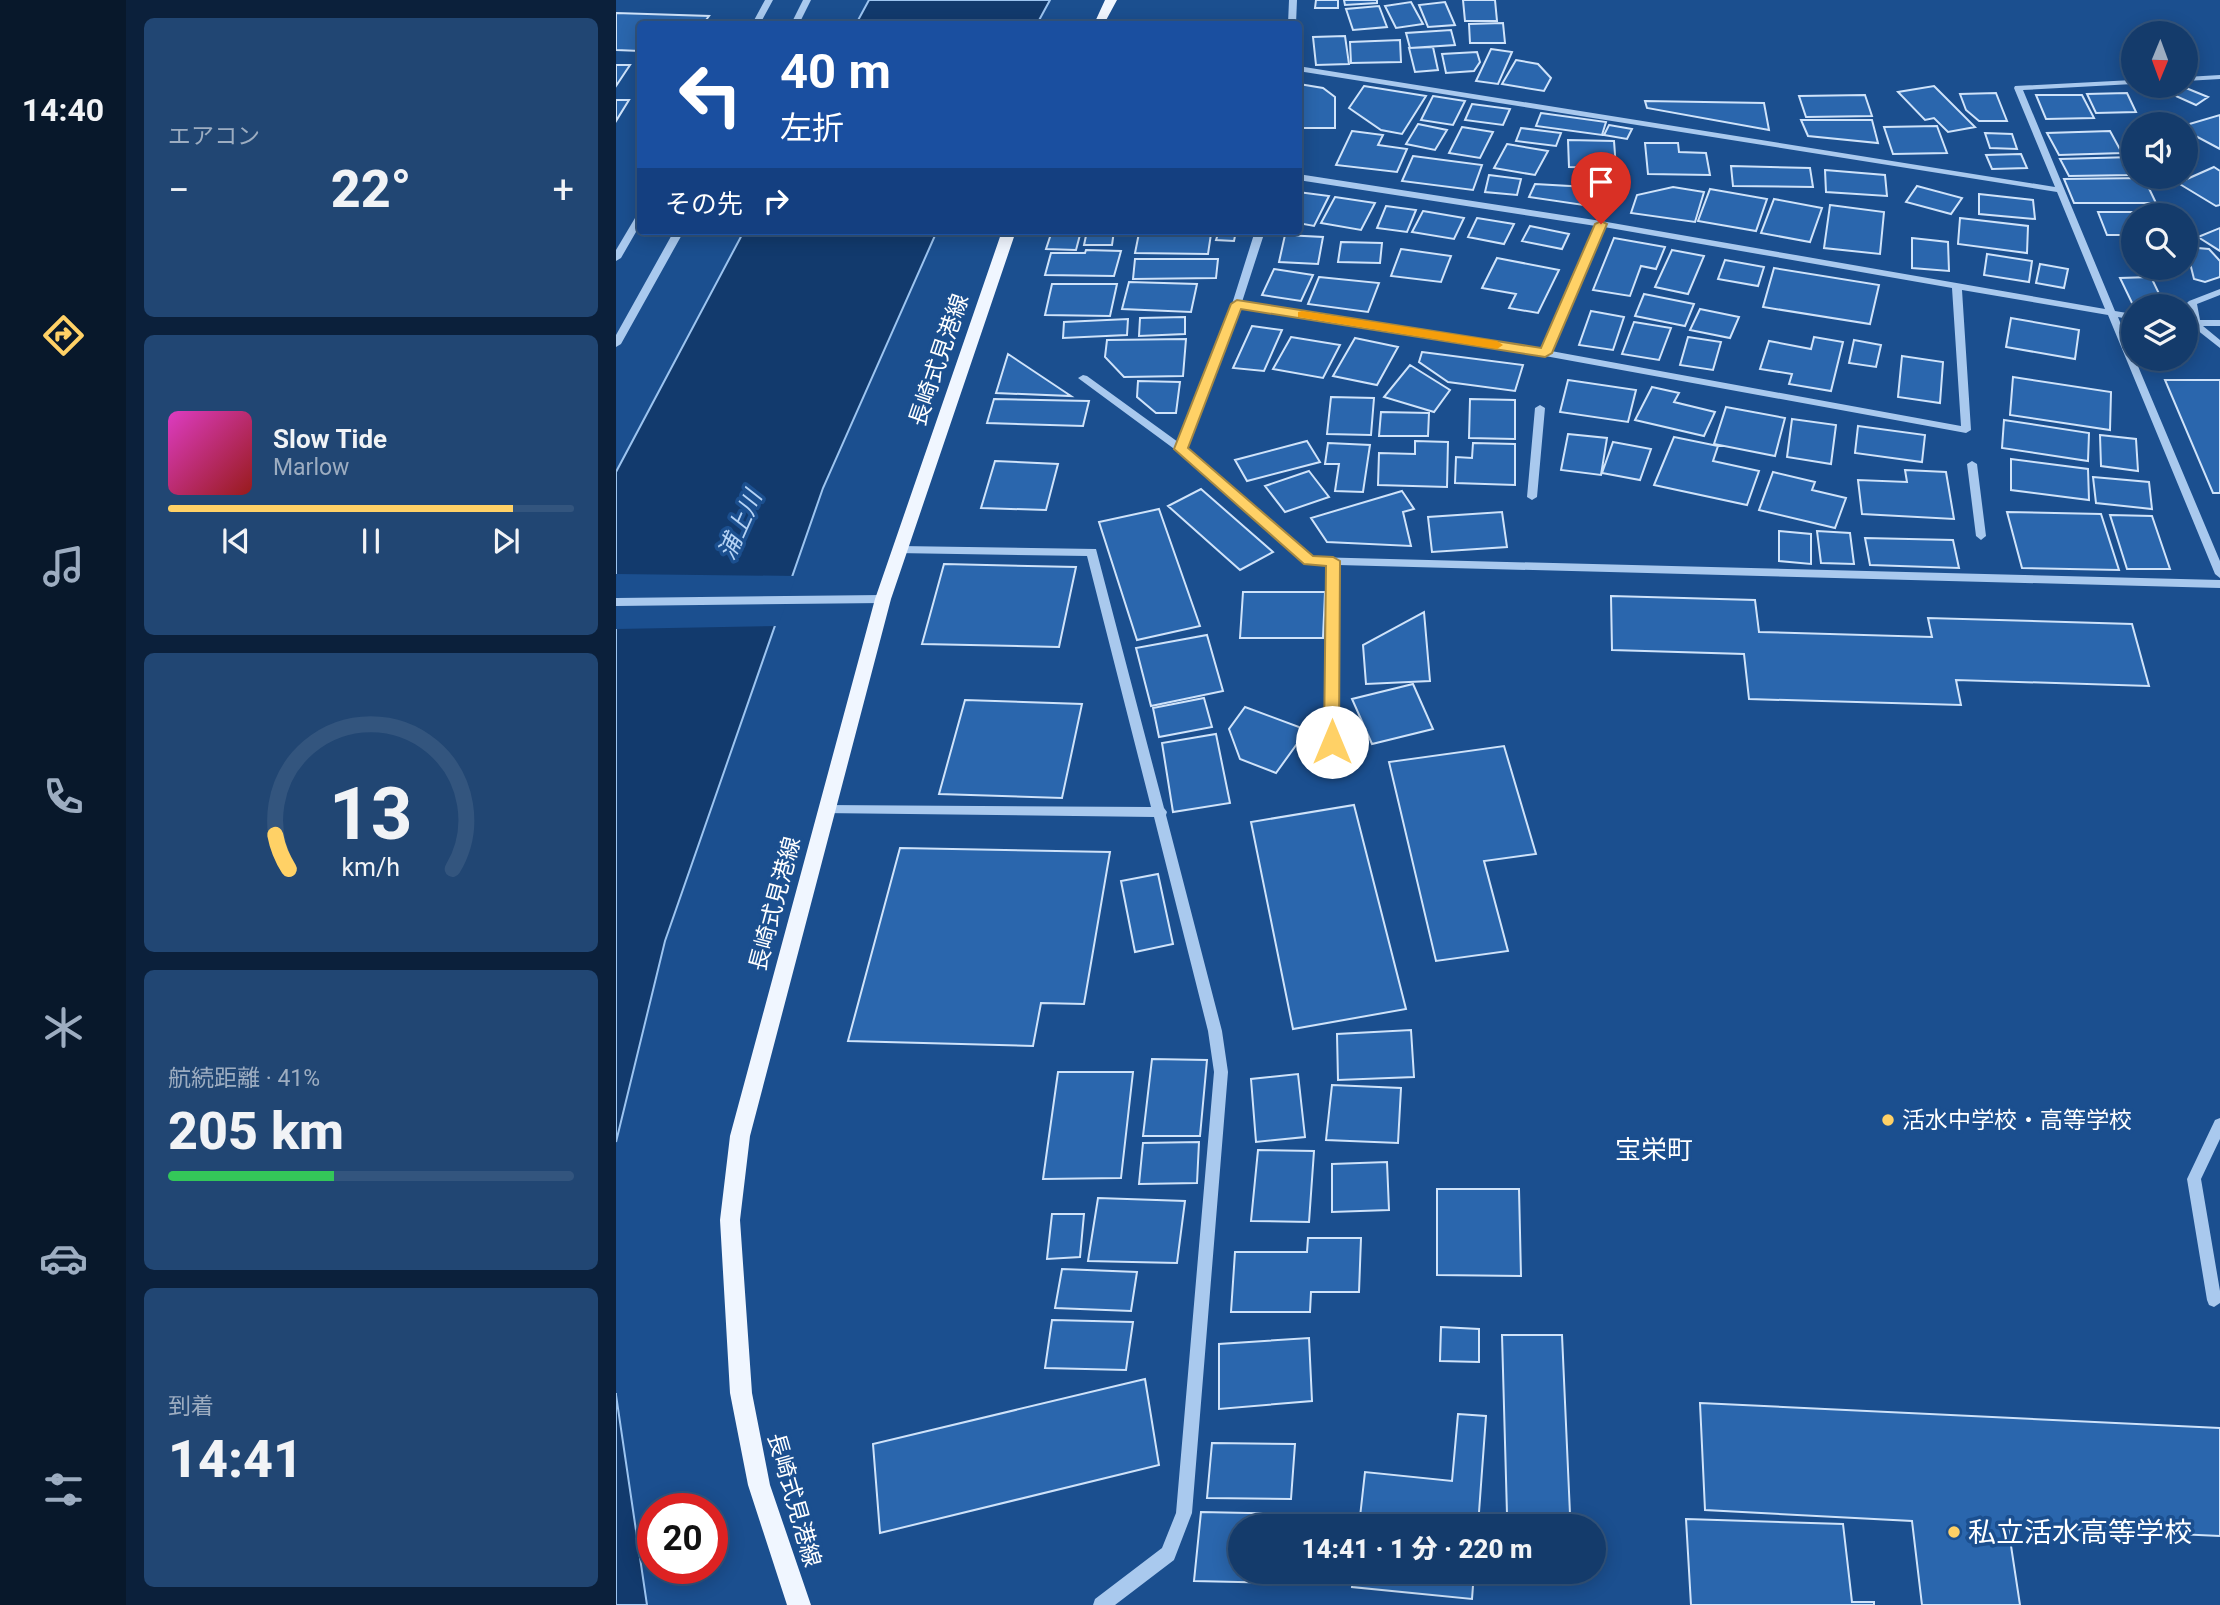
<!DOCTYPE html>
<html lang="ja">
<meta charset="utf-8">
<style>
body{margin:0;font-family:Roboto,"Noto Sans JP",sans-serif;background:#214673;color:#f1f3f6;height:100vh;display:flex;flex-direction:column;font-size:26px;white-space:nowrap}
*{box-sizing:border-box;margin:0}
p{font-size:23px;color:#9dadc1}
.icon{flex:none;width:38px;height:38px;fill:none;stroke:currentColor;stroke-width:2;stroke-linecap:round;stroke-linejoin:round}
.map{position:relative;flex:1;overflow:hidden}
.side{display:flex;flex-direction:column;gap:18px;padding:18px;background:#0b203b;width:490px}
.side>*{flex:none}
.hud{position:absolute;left:21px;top:21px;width:665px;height:214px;border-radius:7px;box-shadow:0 4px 18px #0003,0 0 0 2px #33557e;background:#1a4fa0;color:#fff;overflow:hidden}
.needle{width:46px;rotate:181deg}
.fabs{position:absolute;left:1505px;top:21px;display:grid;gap:14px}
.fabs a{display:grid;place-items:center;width:77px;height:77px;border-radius:50%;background:#143b6b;box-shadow:0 4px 18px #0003,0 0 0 2px #33557e;font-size:35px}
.speed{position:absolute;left:21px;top:1493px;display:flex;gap:14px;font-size:35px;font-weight:700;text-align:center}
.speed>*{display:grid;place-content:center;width:91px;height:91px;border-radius:50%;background:#143b6b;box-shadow:0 4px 18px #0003,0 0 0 2px #33557e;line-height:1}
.speed .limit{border:10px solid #d22;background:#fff;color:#111}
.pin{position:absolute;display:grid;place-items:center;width:60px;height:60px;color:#fff;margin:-72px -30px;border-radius:50% 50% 50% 0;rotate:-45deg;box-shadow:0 0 7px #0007}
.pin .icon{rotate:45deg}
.me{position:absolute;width:77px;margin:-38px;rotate:0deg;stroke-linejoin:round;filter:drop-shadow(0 0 5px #0008)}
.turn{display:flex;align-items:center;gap:24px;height:147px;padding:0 28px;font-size:32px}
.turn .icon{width:91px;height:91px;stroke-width:2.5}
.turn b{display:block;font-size:49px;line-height:60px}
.then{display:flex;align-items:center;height:66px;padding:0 28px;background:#0003;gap:14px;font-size:26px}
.big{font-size:52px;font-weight:800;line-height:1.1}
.side .tile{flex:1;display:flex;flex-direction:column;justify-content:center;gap:10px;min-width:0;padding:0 24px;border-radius:10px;background:#214673}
.side .dial{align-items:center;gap:0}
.dial svg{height:182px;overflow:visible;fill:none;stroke:#33557e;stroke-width:7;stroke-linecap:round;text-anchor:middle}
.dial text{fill:#f1f3f6;stroke:none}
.song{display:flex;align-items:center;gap:21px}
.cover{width:84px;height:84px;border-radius:10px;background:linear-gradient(135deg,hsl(310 70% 55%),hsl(0 70% 35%))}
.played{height:7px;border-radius:4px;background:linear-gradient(90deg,#ffd166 85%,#33557e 85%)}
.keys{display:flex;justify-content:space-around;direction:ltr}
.heat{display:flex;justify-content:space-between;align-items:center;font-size:38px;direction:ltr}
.charge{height:10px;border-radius:5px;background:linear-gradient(90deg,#34c759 41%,#33557e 0)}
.trip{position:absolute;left:612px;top:1514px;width:378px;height:70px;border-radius:35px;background:#143b6b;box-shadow:0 4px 18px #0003,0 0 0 2px #33557e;font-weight:800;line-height:70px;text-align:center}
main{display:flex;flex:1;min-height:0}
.dock{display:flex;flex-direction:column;width:126px;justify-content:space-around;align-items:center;background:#08182b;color:#9dadc1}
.dock .icon{width:49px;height:49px}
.dock .active{color:#ffd166}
.dock b{font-size:32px;color:#f1f3f6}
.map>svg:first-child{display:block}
.water{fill:#123a6d;stroke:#9cc4f0;stroke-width:2}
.pier{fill:#1b4f8f}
.building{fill:#2a66ad;stroke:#cfe3fa;stroke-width:2}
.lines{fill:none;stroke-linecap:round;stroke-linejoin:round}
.minor{fill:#a9c9ee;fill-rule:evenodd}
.major{fill:#f0f6ff;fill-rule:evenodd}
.route{fill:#ffd166;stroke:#a68842;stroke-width:2}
.slow{fill:#f59e0b}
.poi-dot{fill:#ffd166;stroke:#1b4f8f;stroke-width:2.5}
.labels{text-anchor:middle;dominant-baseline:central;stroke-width:7;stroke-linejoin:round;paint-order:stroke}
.street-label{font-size:23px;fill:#fff;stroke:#1b4f8f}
.poi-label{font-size:23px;fill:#fff;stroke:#1b4f8f;text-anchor:start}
.water-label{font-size:24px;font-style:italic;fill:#b5d3f5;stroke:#1b4f8f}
.quarter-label{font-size:26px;fill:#fff;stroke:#1b4f8f}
.near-poi-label{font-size:28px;fill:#fff;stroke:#1b4f8f;text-anchor:start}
</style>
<main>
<nav class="dock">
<b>14:40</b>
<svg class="icon active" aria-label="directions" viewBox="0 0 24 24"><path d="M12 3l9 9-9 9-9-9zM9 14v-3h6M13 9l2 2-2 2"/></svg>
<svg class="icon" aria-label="music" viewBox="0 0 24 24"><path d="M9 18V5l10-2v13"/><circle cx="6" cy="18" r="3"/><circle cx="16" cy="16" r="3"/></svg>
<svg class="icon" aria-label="phone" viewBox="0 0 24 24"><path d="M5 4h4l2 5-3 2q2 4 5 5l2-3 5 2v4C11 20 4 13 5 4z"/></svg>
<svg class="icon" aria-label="climate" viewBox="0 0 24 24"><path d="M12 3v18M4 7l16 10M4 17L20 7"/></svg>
<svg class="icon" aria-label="car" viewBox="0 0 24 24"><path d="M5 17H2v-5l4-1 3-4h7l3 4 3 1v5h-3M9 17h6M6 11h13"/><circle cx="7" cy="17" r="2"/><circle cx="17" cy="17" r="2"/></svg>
<svg class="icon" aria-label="filters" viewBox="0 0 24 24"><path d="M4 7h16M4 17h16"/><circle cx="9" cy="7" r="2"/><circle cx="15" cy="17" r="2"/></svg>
</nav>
<section class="side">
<div class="tile"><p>エアコン</p>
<div class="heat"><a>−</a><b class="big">22°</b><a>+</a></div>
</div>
<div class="tile">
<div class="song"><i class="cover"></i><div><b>Slow Tide</b><p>Marlow</p></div></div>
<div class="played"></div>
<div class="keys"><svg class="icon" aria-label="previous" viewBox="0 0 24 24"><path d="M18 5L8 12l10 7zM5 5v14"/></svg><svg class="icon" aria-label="pause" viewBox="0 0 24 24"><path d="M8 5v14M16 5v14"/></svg><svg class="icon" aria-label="next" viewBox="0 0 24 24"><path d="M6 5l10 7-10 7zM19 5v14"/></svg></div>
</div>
<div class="tile dial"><svg viewBox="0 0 100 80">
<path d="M14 69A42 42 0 1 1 86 69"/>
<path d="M14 69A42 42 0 0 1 8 54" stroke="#ffd166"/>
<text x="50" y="56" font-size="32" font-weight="700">13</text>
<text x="50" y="72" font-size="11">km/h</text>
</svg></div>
<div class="tile"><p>航続距離 · 41%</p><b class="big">205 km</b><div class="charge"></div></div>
<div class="tile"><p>到着</p><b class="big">14:41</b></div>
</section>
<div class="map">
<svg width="1604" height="1605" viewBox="0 0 1604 1605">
<rect width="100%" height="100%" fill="#1b4f8f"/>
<path class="water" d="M253 0H434L421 24H240Z
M128 231H321L207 488 49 941 0 1142V472Z
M0 1393V1395L31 1605H0Z"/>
<path class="pier" d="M0 574 180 576 162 626 0 629Z"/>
<path class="building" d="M700 0H722V8H699Z
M728 0H761V3L729 5Z
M847 0H879L881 21H849Z
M795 2 807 24 780 28 769 6Z
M829 2 839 25 812 27 803 5Z
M763 6 771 27 737 30 730 9Z
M0 13 93 16 87 24H24V51L0 50Z
M887 23 889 43H854L853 24Z
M835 30 839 45 794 48 790 33Z
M729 36 733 64 700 65 697 37Z
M784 40 785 62 735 63 734 42Z
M817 47 822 70 799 72 793 48Z
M875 49 896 52 882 84 860 81Z
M861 52 864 62 858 71 830 73 826 54Z
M900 60 922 64 935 78 928 91 886 84Z
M0 65H14L0 86Z
M683 84 707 88 719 97V128H682Z
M748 86 810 96 786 134 765 130 733 108Z
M1318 86 1359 127 1332 132 1318 118 1309 120 1282 92Z
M1565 86 1592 97 1580 105 1553 93Z
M1380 93 1391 121H1363L1350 110 1344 94Z
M1511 93 1520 112 1480 113 1471 94Z
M1249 95 1256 116 1190 117 1183 96Z
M1420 95H1466L1478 118 1430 119Z
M817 96 849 101 837 125 805 120Z
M0 100H13L0 121Z
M1029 101 1148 103 1153 130 1031 108Z
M856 104 894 109 887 125 849 120Z
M925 113 990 122 986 135 920 126Z
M1604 115V149L1570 131V125Z
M1185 120H1256L1262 143 1192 136Z
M802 124 831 130 819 150 790 144Z
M993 125 1016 129 1011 139 988 135Z
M1321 126 1331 153 1277 154 1268 127Z
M846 127 877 132 864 158 833 153Z
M905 128 945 133 940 146 900 141Z
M736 131 767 135 762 145 791 149 781 172 720 165Z
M1494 131 1506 153 1443 155 1431 133Z
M1369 133 1396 134 1401 149 1374 148Z
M952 140 998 141 1000 168 953 167Z
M1029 143H1062L1063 152 1090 153 1094 175 1032 174Z
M891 144 932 151 919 175 878 168Z
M1405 154 1411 168 1376 169 1370 155Z
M797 156 866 165 857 190 786 181Z
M1517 157V175L1453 176 1444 159Z
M1115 166 1194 168 1197 187 1117 186Z
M1598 167 1604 171V205L1600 206 1562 183Z
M1209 170 1269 175 1271 196 1210 192Z
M873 175 905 179 901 195 869 192Z
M1528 178 1540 203H1458L1448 179Z
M919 184 988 188 981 207 913 197Z
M1301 186 1346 198 1335 214 1290 202Z
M1057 187 1088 192 1079 222 1015 213 1021 195Z
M1094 189 1151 199 1140 231 1082 221Z
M682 192 713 196 698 226 682 223Z
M1363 194 1417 200 1419 219 1363 214Z
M719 197 759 203 745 230 705 223Z
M1158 199 1206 208 1194 242 1145 233Z
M1214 205 1268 212 1264 254 1208 248Z
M770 206 800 210 791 232 761 228Z
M1528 210H1562L1564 215H1530Z
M807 211 848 218 838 239 796 232Z
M1482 212H1516L1517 235H1491Z
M861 218 898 224 888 244 852 237Z
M1344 218 1412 226 1411 253 1342 244Z
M914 226 953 234 946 249 906 241Z
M1604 228V251L1582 237Z
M436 231H465L460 250 430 249Z
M471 231H498L496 245H468Z
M603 231H620L618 241 600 240Z
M523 233 595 234 592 254 519 253Z
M669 235 707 237 702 264 663 262Z
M998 238 1049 247 1040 269 1025 266 1014 296 977 290Z
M1296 238 1332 242 1333 271 1296 268Z
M725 242 766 243 764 263 722 262Z
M1570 247 1593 249 1604 261V277L1589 282 1578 279Z
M785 249 835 256 825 282 775 276Z
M470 250 505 251 498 276 429 275 435 253H469Z
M1056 250 1088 256 1072 294 1039 287Z
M1371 254 1416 261 1413 282 1368 275Z
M881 258 943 270 922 313 893 308 900 294 866 288Z
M519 259H602L600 278 517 279Z
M1109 260 1148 267 1142 286 1102 279Z
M1424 264 1452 269 1448 288 1420 283Z
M1158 268 1263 285 1254 324 1147 307Z
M658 269 697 275 685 301 646 295Z
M703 277 763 283 752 312 692 304Z
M1535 277 1548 304 1517 305 1504 278Z
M513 282 581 284 575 312 506 309Z
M436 284H501L494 316 429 315Z
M1028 294 1078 304 1069 326 1019 316Z
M1084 309 1123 317 1114 338 1074 330Z
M975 311 1008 317 997 350 963 345Z
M569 317V334L523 336 524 318Z
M1395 318 1463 330 1459 359 1390 347Z
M512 319 511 335 447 338 448 322Z
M1018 322 1055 328 1043 360 1006 354Z
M636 326 666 330 648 371 617 368Z
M675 337 724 345 707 378 657 369Z
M1072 337 1105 342 1097 370 1064 365Z
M1198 337 1227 342 1215 391 1173 384 1176 374 1144 369 1153 341 1195 349Z
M739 338 782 347 761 385 717 376Z
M570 339 567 376 508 377 489 357 491 340Z
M1238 340 1265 345 1260 367 1233 363Z
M806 352 907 365 899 391 832 382 803 362Z
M392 354 455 396 380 393Z
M1286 356 1327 362 1324 403 1282 397Z
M794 365 834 390 818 412 768 397Z
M1397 377 1495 392 1494 430 1394 415Z
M952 380 1020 390 1012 422 944 412Z
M1549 380H1604V493H1597Z
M522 381 564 382 560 413H540L521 397Z
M1036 387 1063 393 1058 402 1099 412 1088 436 1019 420Z
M715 397 758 398 755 435 711 434Z
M378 399 473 401 467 426 371 423Z
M854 399 899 400V439L853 438Z
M1110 407 1169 418 1159 456 1098 444Z
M765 412 813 413 812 436H763Z
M1176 419 1220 425 1215 464 1171 457Z
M1388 420 1473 433 1472 461 1386 448Z
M1242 426 1309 435 1306 462 1239 453Z
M952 434 991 438 985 475 945 470Z
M1484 435 1520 439 1522 471 1485 466Z
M1058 437 1102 446 1097 461 1143 471 1131 505 1038 485Z
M691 441 704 462 631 481 619 460Z
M799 441 832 442 831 487 762 485 763 453 799 454Z
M997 442 1035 449 1024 480 986 473Z
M712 443 754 445 747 492 719 491 723 464H709Z
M857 443 899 444V485L839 483 840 457 856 458Z
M1395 459 1472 469 1473 500 1395 490Z
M379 461 442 464 430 510 365 508Z
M1289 470 1330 472 1338 519 1246 514 1242 480 1291 482Z
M693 471 713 497 669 512 649 486Z
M1157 472 1199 482 1196 490 1230 498 1219 528 1143 510Z
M1477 477 1533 482 1536 509 1480 503Z
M585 489 657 552 624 570 552 506Z
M786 491 798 509 787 512 795 546 711 542 695 518Z
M543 509 584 626 521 640 483 522Z
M886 512 891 547 816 552 812 517Z
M1391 512 1485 514 1503 570 1406 568Z
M1494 515 1536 516 1554 569H1511Z
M1163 531 1195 534V564L1163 561Z
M1201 531 1234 533 1238 564 1205 563Z
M1249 538 1337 540 1343 568 1254 565Z
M328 564 460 567 443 647 306 644Z
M627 592H709L707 638H624Z
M995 596 1139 600 1143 632 1316 637 1312 618 1516 624 1533 686 1340 680 1345 705 1133 699 1128 654 996 650Z
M808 612 814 681 750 684 747 645Z
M591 635 607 691 535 706 520 648Z
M797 684 817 729 756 744 736 699Z
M588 698 596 727 543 737 537 708Z
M349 700 466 704 446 798 323 794Z
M629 707 691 730 660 773 624 759 613 729Z
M600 734 614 803 557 812 546 743Z
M888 746 920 854 868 861 892 951 820 961 773 762Z
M738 805 790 1009 677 1029 635 822Z
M284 848 494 852 468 1004 425 1003 417 1046 232 1041Z
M542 874 557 944 519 952 505 881Z
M795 1030 798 1077 722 1080 721 1034Z
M536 1059 591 1060 584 1136H527Z
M442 1072H517L505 1178 427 1179Z
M682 1074 689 1137 640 1142 635 1079Z
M716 1085 785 1088 782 1143 710 1140Z
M583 1142 581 1183 523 1184 527 1143Z
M642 1150 698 1151 693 1222 635 1221Z
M771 1162 773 1210 716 1212V1164Z
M821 1189H903L905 1276 821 1275Z
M482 1198 569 1201 561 1263 472 1261Z
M436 1214H468L464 1257 431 1259Z
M692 1238H745L743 1292H695L694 1312H615L619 1252H691Z
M446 1269 521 1272 515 1311 439 1308Z
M436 1320 517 1322 510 1370 429 1368Z
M825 1327 863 1329V1362L824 1361Z
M886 1335H946L954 1514H891Z
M693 1338 696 1401 603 1409V1344Z
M529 1379 543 1465 264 1533 257 1444Z
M1084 1403 1604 1428V1536L1392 1526 1404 1605H1306L1296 1521 1089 1510Z
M842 1414 870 1416 862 1526H743L749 1472 836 1481Z
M596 1443 679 1444 675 1499 591 1498Z
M585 1512 675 1514 674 1526H625V1572H671V1583L578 1581Z
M1070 1519 1227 1524 1236 1602H1258V1605H1075Z
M738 1572H858L856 1599 736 1587Z"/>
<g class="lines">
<path class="minor" d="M149 0H157L144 24H136Z
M187 0H195L183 24H175Z
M673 0H681L680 24H672Z
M682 66 1439 187 1398 88 1399 86 1517 80V84L1407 90 1499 311 1517 314V320L1502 317 1517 354V359H1519L1604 561V578L1599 574 1492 315 1346 290 1355 430 1350 433 929 356 624 307 570 448 696 557 1604 580V588L722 565V742L720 745H712L710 742 712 565 689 564 561 451 462 378 467 375 471 376 562 442 616 304 639 231H649L626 302 926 349 980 226 682 180V174L985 221 1489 309 1441 192 682 71ZM988 227 1336 288 1345 426 935 351Z
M1604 75V79L1570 81V77Z
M24 215V225L5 258 0 261V250L19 218Z
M58 231H68L5 344 0 347V335Z
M1604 289V295L1581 304 1584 320H1604V326H1587L1604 340V348L1576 326H1570V320H1574L1571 303 1573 301Z
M924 405 929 408 921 497 916 500 911 497 919 408Z
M1356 461 1361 464 1370 536 1365 540 1360 536 1351 464Z
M284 546 480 549 548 808 551 812 550 815 606 1031 612 1072 576 1513 558 1560 499 1605H477L479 1599 546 1548 560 1513 598 1072 592 1031 538 817 205 813 203 810 205 807 209 805 535 807 471 556 280 553 279 550 280 547Z
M267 595 273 599 267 603 0 606V598Z
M1604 1118V1139L1585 1179 1604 1291V1303L1598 1307 1593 1305 1591 1300 1571 1179 1599 1120Z"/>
<path class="major" d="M489 0H501L488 24H478Z
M386 231H400L275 599 134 1136 124 1220 136 1393 154 1485 195 1605H171L132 1485 114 1393 104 1220 114 1136 259 599Z"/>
</g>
<path class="route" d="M985 221 991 224 936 353 929 357 625 309 572 448 697 556 717 557 724 561 723 742 716 748 710 746 708 742 710 566 688 564 558 449 615 304 621 300 925 348 979 224Z"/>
<path class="slow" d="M686 311 881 341 887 345 881 349 682 317V312Z"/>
<g class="poi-dot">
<circle cx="1272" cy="1120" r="7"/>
<circle cx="1338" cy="1532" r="7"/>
</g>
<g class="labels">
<g class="street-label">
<text transform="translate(323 360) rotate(-71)">長崎式見港線</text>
<text transform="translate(159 904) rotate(-75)">長崎式見港線</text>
<text transform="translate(178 1500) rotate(74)">長崎式見港線</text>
</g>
<g class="poi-label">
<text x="1286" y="1120">活水中学校・高等学校</text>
</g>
<g class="water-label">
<text transform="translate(124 525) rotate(-66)">浦上川</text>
</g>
<g class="quarter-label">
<text x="1038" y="1150">宝栄町</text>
</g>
<g class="near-poi-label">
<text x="1352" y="1532">私立活水高等学校</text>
</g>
</g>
</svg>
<div class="fabs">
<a><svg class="needle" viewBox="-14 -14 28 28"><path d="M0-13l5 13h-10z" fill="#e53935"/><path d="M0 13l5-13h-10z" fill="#9dadc1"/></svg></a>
<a><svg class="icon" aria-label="sound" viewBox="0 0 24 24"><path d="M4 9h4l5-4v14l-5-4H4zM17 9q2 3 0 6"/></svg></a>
<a><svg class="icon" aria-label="search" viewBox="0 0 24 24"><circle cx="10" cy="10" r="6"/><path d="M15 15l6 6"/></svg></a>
<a><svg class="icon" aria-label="layers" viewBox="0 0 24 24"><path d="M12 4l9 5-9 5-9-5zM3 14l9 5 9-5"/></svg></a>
</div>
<div class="speed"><div class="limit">20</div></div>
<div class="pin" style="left:985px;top:224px;background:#d93025"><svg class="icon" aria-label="arrive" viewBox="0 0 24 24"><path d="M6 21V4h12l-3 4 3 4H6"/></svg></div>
<svg class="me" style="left:716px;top:742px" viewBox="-20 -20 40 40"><circle r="19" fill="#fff"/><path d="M0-13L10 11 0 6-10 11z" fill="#ffd166"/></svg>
<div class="trip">14:41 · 1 分 · 220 m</div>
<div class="hud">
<div class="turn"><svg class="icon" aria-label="left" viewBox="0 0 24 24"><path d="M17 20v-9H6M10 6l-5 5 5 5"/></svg><div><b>40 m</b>左折</div></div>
<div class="then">その先<svg class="icon" aria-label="right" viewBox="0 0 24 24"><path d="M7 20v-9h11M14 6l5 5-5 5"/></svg></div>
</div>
</div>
</main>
